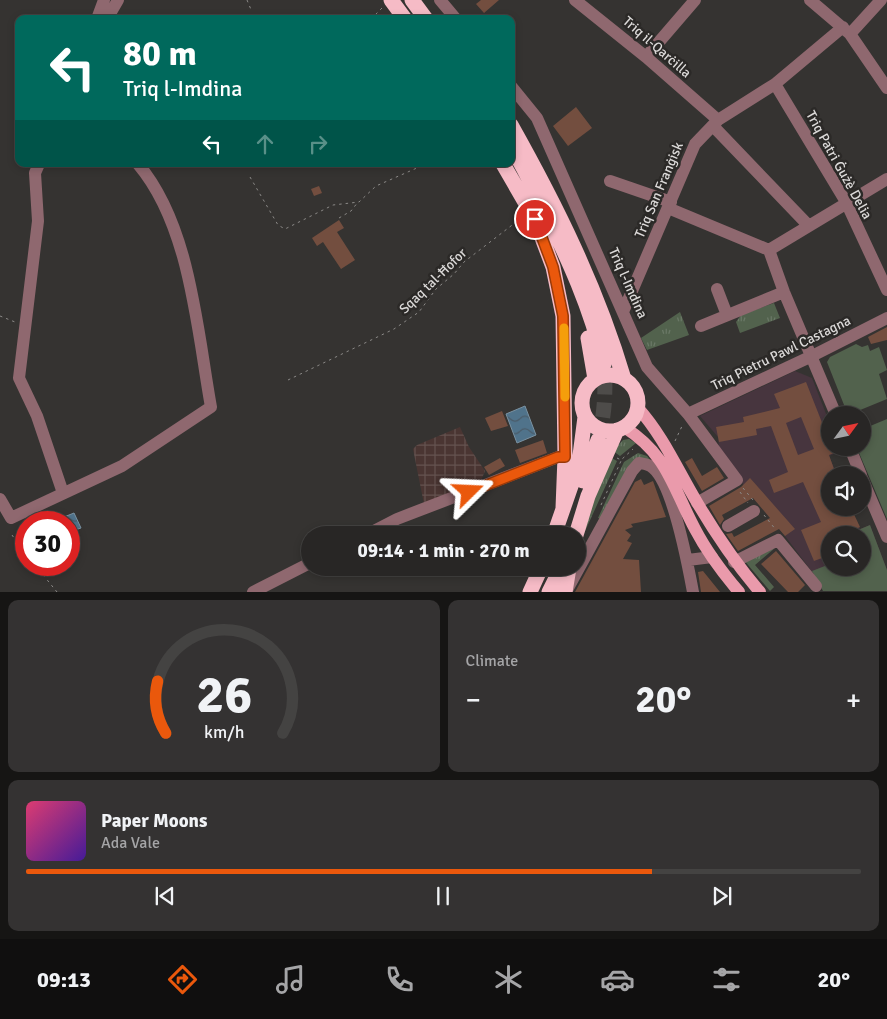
<!DOCTYPE html>
<meta charset="utf-8">
<style>
body{margin:0;font-family:Signika,sans-serif;background:#343232;color:#f1f3f6;height:100vh;display:flex;flex-direction:column;font-size:19px;white-space:nowrap}
*{box-sizing:border-box;margin:0}
p{font-size:16px;color:#a5a5a7}
.icon{flex:none;width:28px;height:28px;fill:none;stroke:currentColor;stroke-width:2;stroke-linecap:round;stroke-linejoin:round}
.map{position:relative;height:592px;overflow:hidden}
.sheet{display:flex;flex-direction:column;gap:8px;padding:8px;background:#161514;flex:1}
.sheet>*{flex:none}
.guide{position:absolute;left:15px;top:15px;width:500px;height:152px;border-radius:10px;box-shadow:0 2px 8px #0003,0 0 0 1px #444342;background:#00695c;color:#fff;overflow:hidden}
.needle{width:32px;rotate:57deg}
.buttons{position:absolute;left:821px;top:406px;display:grid;gap:10px}
.buttons a{display:grid;place-items:center;width:50px;height:50px;border-radius:50%;background:#282625;box-shadow:0 2px 8px #0003,0 0 0 1px #444342;font-size:25px}
.speed{position:absolute;left:15px;top:511px;display:flex;gap:10px;font-size:25px;font-weight:700;text-align:center}
.speed>*{display:grid;place-content:center;width:65px;height:65px;border-radius:50%;background:#282625;box-shadow:0 2px 8px #0003,0 0 0 1px #444342;line-height:1}
.speed .limit{border:8px solid #d22;background:#fff;color:#111}
.pin{position:absolute;display:grid;place-items:center;width:42px;height:42px;color:#fff;margin:-21px;border:2px solid #fff;border-radius:50%;box-shadow:0 1px 5px #0007}
.me{position:absolute;width:55px;margin:-28px;rotate:69deg;stroke-linejoin:round;filter:drop-shadow(0 0 4px #0008)}
.turn{display:flex;align-items:center;gap:18px;height:105px;padding:0 25px;font-size:22px}
.turn .icon{width:65px;height:65px;stroke-width:2.5}
.turn b{display:block;font-size:35px;line-height:42px}
.lanes{display:flex;align-items:center;height:48px;padding:0 25px;background:#0003;justify-content:center;gap:25px;direction:ltr}
.lanes .off{opacity:.35}
.big{font-size:38px;font-weight:700;line-height:1.1}
.sheet .widget{flex:1;display:flex;flex-direction:column;justify-content:center;gap:8px;min-width:0;padding:0 18px;border-radius:10px;background:#343232}
.sheet .dial{align-items:center;gap:0}
.dial svg{height:130px;overflow:visible;fill:none;stroke:#444342;stroke-width:7;stroke-linecap:round;text-anchor:middle}
.dial text{fill:#f1f3f6;stroke:none}
.song{display:flex;align-items:center;gap:15px}
.cover{width:60px;height:60px;border-radius:8px;background:linear-gradient(135deg,hsl(340 70% 55%),hsl(260 70% 35%))}
.played{height:5px;border-radius:2px;background:linear-gradient(90deg,#ea580c 75%,#444342 75%)}
.keys{display:flex;justify-content:space-around;direction:ltr}
.heat{display:flex;justify-content:space-between;align-items:center;font-size:28px;direction:ltr}
.sheet .tiles{flex:1;display:grid;gap:8px;grid-template-columns:1fr 1fr}
.widget:last-child{grid-column:span 2}
.trip{position:absolute;left:301px;top:526px;width:285px;height:50px;border-radius:25px;background:#282625;box-shadow:0 2px 8px #0003,0 0 0 1px #444342;font-weight:700;line-height:50px;text-align:center}
.dock{display:flex;height:80px;justify-content:space-around;align-items:center;background:#100f0f;color:#a5a5a7}
.dock .icon{width:35px;height:35px}
.dock .active{color:#ea580c}
.dock b{font-size:22px;color:#f1f3f6}
.map>svg:first-child{display:block}
.industrial{fill:url(#industrial-grid)}
.education{fill:#47353e;fill-rule:evenodd}
.grass{fill:url(#grass-tufts)}
.pitch{fill:#52624d}
.water{fill:url(#water-waves);stroke:#7a92a2}
.building{fill:#734e3f;fill-rule:evenodd}
.lines{fill:none;stroke-linecap:round;stroke-linejoin:round}
.highway-tunnel{stroke:#4e4c4a;stroke-width:15;stroke-dasharray:15 8;stroke-linecap:butt}
.path{stroke:#8b8987;stroke-width:1;stroke-dasharray:2.5 4;stroke-linecap:butt}
.minor{stroke:#8f686f;stroke-width:12}
.major{stroke:#ea9aab;stroke-width:12}
.highway{stroke:#f6bbc6;stroke-width:15}
.route-casing{stroke:#983908;stroke-width:12}
.route{stroke:#ea580c;stroke-width:9}
.slow{stroke:#f59e0b;stroke-width:9}
.labels{text-anchor:middle;dominant-baseline:central;stroke-width:5;stroke-linejoin:round;paint-order:stroke}
.street-label{font-size:14px;fill:#dbd9d8;stroke:#2b2927}
</style>
<div class="map">
<svg width="887" height="592" viewBox="0 0 887 592">
<defs>
<pattern id="industrial-grid" width="8" height="8" patternUnits="userSpaceOnUse" patternTransform="scale(1.25)"><rect width="8" height="8" fill="#4a3532"/><path d="M0 4h8M4 0v8" fill="none" stroke="#64524f"/></pattern>
<pattern id="grass-tufts" width="24" height="20" patternUnits="userSpaceOnUse" patternTransform="scale(1.25)"><rect width="24" height="20" fill="#52624d"/><path d="M3 7l-1-3M5 7V3M7 7l1-3M15 17l-1-3M17 17v-4M19 17l1-3" fill="none" stroke="#6a7866"/></pattern>
<pattern id="water-waves" width="16" height="10" patternUnits="userSpaceOnUse" patternTransform="scale(1.25)"><rect width="16" height="10" fill="#50738b"/><path d="M0 5q4-4 8 0t8 0" fill="none" stroke="#4a5c6a"/></pattern>
</defs>
<rect width="100%" height="100%" fill="#353331"/>
<path class="industrial" d="M460 427 469 447 485 471 480 483 424 504 413 449 417 445Z"/>
<path class="education" d="M795 371 812 378 830 424V448H839L840 451 829 456 837 475H830V508H851L860 529 870 525 887 570V591H823L819 581 785 536 743 485 740 475 719 449 718 437 700 416ZM830 535H862V568H830Z"/>
<path class="grass" d="M774 303 780 318 740 333 736 322 741 315Z
M680 312 689 335 647 350 641 338Z
M629 439 636 443 620 456 613 451 623 440Z
M638 453 647 456 655 466 648 460 601 519 598 518 624 462Z
M608 456 617 461 581 540 586 544 578 560V540Z
M775 548 755 565 774 587 770 591 743 559Z"/>
<path class="pitch" d="M856 344 862 347 868 345 870 351 879 347 887 370 879 374 887 399 848 415 827 362 830 357Z
M887 419V519L857 448H862L863 429Z
M870 525 887 570V591H823L812 571 830 564V568H862V535H846Z"/>
<path class="water" d="M525 406 536 435 517 443 506 414Z
M74 513 81 528 69 532V522H61L59 519Z"/>
<path class="building" d="M481 0H499L484 13 476 4Z
M576 107 592 128 568 146 553 126Z
M319 186 322 193 314 196 311 189Z
M339 220 344 228 337 232 355 260 341 269 323 242 317 246 312 238Z
M887 327V340L871 344 868 337Z
M806 382 834 453 829 455 834 469 830 471V508H851L860 527 843 535H830V560L824 563 822 558 814 561 801 530 821 522 803 482 774 493 769 480 788 472 771 426 756 429 757 435 719 442 716 427 744 422 743 417 780 408 774 394ZM801 417 814 449 798 455 786 423Z
M502 411 508 426 491 431 485 418Z
M543 440 547 453 520 463 515 450Z
M500 458 505 466 489 475 484 467Z
M692 458 702 476 717 467 724 478 702 491 685 462Z
M750 478 795 529 785 536 779 529 738 551 726 534 732 533 734 537 770 518 753 498 722 515 724 519 720 525 709 506 741 487Z
M641 479 644 485 653 481 666 517 631 524 633 527 625 530 631 535 627 541 632 543 623 559 639 560 641 592H575L635 482Z
M776 551 805 585 798 592H788L761 564Z
M703 571 720 592H701L698 572Z"/>
<g class="lines">
<path class="highway-tunnel" d="M598 440C605 414 606 390 604 364"/>
<path class="path" d="M247 0 252 12
M371 19 383 7
M250 177 278 225 285 229 333 205 359 202 376 186 426 164
M339 218 351 211 358 202
M0 316 15 322
M288 380 394 329 419 312 436 289 454 274 464 262 520 219
M675 441 683 424
M617 458 621 460 633 449
M743 488 753 500
M740 492 748 503
M601 505 621 461
M764 515 776 530
M12 535 26 555
M35 565 57 592"/>
<path class="minor" d="M440 0 456 19
M575 0 646 57 718 120
M810 0 850 34 887 88
M97 19 104 0
M107 19 118 0
M850 34 881 0
M646 57 695 0
M775 84 846 202 887 290
M511 86 537 118 647 367 688 414 737 480 697 503
M713 126 808 225
M39 164 35 173 38 221 19 378 37 416 63 493
M610 181 671 202
M668 208 769 250
M769 250 784 292 836 415
M769 250 887 179
M717 289 727 315
M623 312 695 144 718 120 775 84 843 27
M701 326 784 292
M688 414 812 356 887 318
M850 448 861 475
M862 478 887 537
M0 499 11 518 122 466 211 407C197 329 190 225 138 164
M728 526 754 511
M366 535 397 519 558 457H565
M688 560 712 557
M734 562 778 540 816 586
M568 588 632 471 639 463C645 464 649 464 653 468 673 485 688 565 693 592
M253 592 310 563"/>
<path class="major" d="M638 408C664 437 678 471 698 504 717 536 736 564 760 592
M624 427C668 455 672 486 695 529 707 552 722 572 739 592"/>
<path class="highway" d="M391 0 405 19
M412 0 426 19
M511 125C557 207 597 288 624 379
M511 147C524 166 533 188 543 208 568 258 591 308 604 364
M503 164 540 228
M535 219 553 267 563 316 565 457 563 508
M588 338 595 379
M582 403a28 28 0 1 1 56 0a28 28 0 1 1-56 0Z
M583 481 598 440
M554 535 579 463 585 417
M576 535 588 496 617 430
M530 592 541 568
M549 592 561 568
M565 592 569 568"/>
</g>
<g class="lines">
<defs>
<path id="route" d="M469 492 558 457H565L563 316 553 267 535 219"/>
</defs>
<use href="#route" class="route-casing"/>
<use href="#route" class="route"/>
<path class="slow" d="M564 328 565 397"/>
</g>
<g class="labels">
<g class="street-label">
<text transform="translate(657 47) rotate(41)">Triq il-Qarċilla</text>
<text transform="translate(839 165) rotate(61)">Triq Patri Ġużè Delia</text>
<text transform="translate(659 190) rotate(-67)">Triq San Franġisk</text>
<text transform="translate(433 281) rotate(-44)">Sqaq tal-Ħofor</text>
<text transform="translate(628 283) rotate(66)">Triq l-Imdina</text>
<text transform="translate(781 353) rotate(-26)">Triq Pietru Pawl Castagna</text>
</g>
</g>
</svg>
<div class="buttons">
<a><svg class="needle" viewBox="-14 -14 28 28"><path d="M0-13l5 13h-10z" fill="#e53935"/><path d="M0 13l5-13h-10z" fill="#a5a5a7"/></svg></a>
<a><svg class="icon" aria-label="sound" viewBox="0 0 24 24"><path d="M4 9h4l5-4v14l-5-4H4zM17 9q2 3 0 6"/></svg></a>
<a><svg class="icon" aria-label="search" viewBox="0 0 24 24"><circle cx="10" cy="10" r="6"/><path d="M15 15l6 6"/></svg></a>
</div>
<div class="speed"><div class="limit">30</div></div>
<div class="pin" style="left:535px;top:219px;background:#d93025"><svg class="icon" aria-label="arrive" viewBox="0 0 24 24"><path d="M6 21V4h12l-3 4 3 4H6"/></svg></div>
<svg class="me" style="left:469px;top:492px" viewBox="-20 -20 40 40"><path d="M0-17L14 15 0 8-14 15z" fill="#ea580c" stroke="#fff" stroke-width="4"/></svg>
<div class="trip">09:14 · 1 min · 270 m</div>
<div class="guide">
<div class="turn"><svg class="icon" aria-label="left" viewBox="0 0 24 24"><path d="M17 20v-9H6M10 6l-5 5 5 5"/></svg><div><b>80 m</b>Triq l-Imdina</div></div>
<div class="lanes"><svg class="icon" aria-label="left" viewBox="0 0 24 24"><path d="M17 20v-9H6M10 6l-5 5 5 5"/></svg><svg class="icon off" aria-label="ahead" viewBox="0 0 24 24"><path d="M12 20V5M6 11l6-6 6 6"/></svg><svg class="icon off" aria-label="right" viewBox="0 0 24 24"><path d="M7 20v-9h11M14 6l5 5-5 5"/></svg></div>
</div>
</div>
<section class="sheet">
<div class="tiles">
<div class="widget dial"><svg viewBox="0 0 100 80">
<path d="M14 69A42 42 0 1 1 86 69"/>
<path d="M14 69A42 42 0 0 1 9 37" stroke="#ea580c"/>
<text x="50" y="56" font-size="32" font-weight="700">26</text>
<text x="50" y="72" font-size="11">km/h</text>
</svg></div>
<div class="widget"><p>Climate</p>
<div class="heat"><a>−</a><b class="big">20°</b><a>+</a></div>
</div>
<div class="widget">
<div class="song"><i class="cover"></i><div><b>Paper Moons</b><p>Ada Vale</p></div></div>
<div class="played"></div>
<div class="keys"><svg class="icon" aria-label="previous" viewBox="0 0 24 24"><path d="M18 5L8 12l10 7zM5 5v14"/></svg><svg class="icon" aria-label="pause" viewBox="0 0 24 24"><path d="M8 5v14M16 5v14"/></svg><svg class="icon" aria-label="next" viewBox="0 0 24 24"><path d="M6 5l10 7-10 7zM19 5v14"/></svg></div>
</div>
</div>
</section>
<nav class="dock">
<b>09:13</b>
<svg class="icon active" aria-label="directions" viewBox="0 0 24 24"><path d="M12 3l9 9-9 9-9-9zM9 14v-3h6M13 9l2 2-2 2"/></svg>
<svg class="icon" aria-label="music" viewBox="0 0 24 24"><path d="M9 18V5l10-2v13"/><circle cx="6" cy="18" r="3"/><circle cx="16" cy="16" r="3"/></svg>
<svg class="icon" aria-label="phone" viewBox="0 0 24 24"><path d="M5 4h4l2 5-3 2q2 4 5 5l2-3 5 2v4C11 20 4 13 5 4z"/></svg>
<svg class="icon" aria-label="climate" viewBox="0 0 24 24"><path d="M12 3v18M4 7l16 10M4 17L20 7"/></svg>
<svg class="icon" aria-label="car" viewBox="0 0 24 24"><path d="M5 17H2v-5l4-1 3-4h7l3 4 3 1v5h-3M9 17h6M6 11h13"/><circle cx="7" cy="17" r="2"/><circle cx="17" cy="17" r="2"/></svg>
<svg class="icon" aria-label="filters" viewBox="0 0 24 24"><path d="M4 7h16M4 17h16"/><circle cx="9" cy="7" r="2"/><circle cx="15" cy="17" r="2"/></svg>
<b>20°</b>
</nav>
